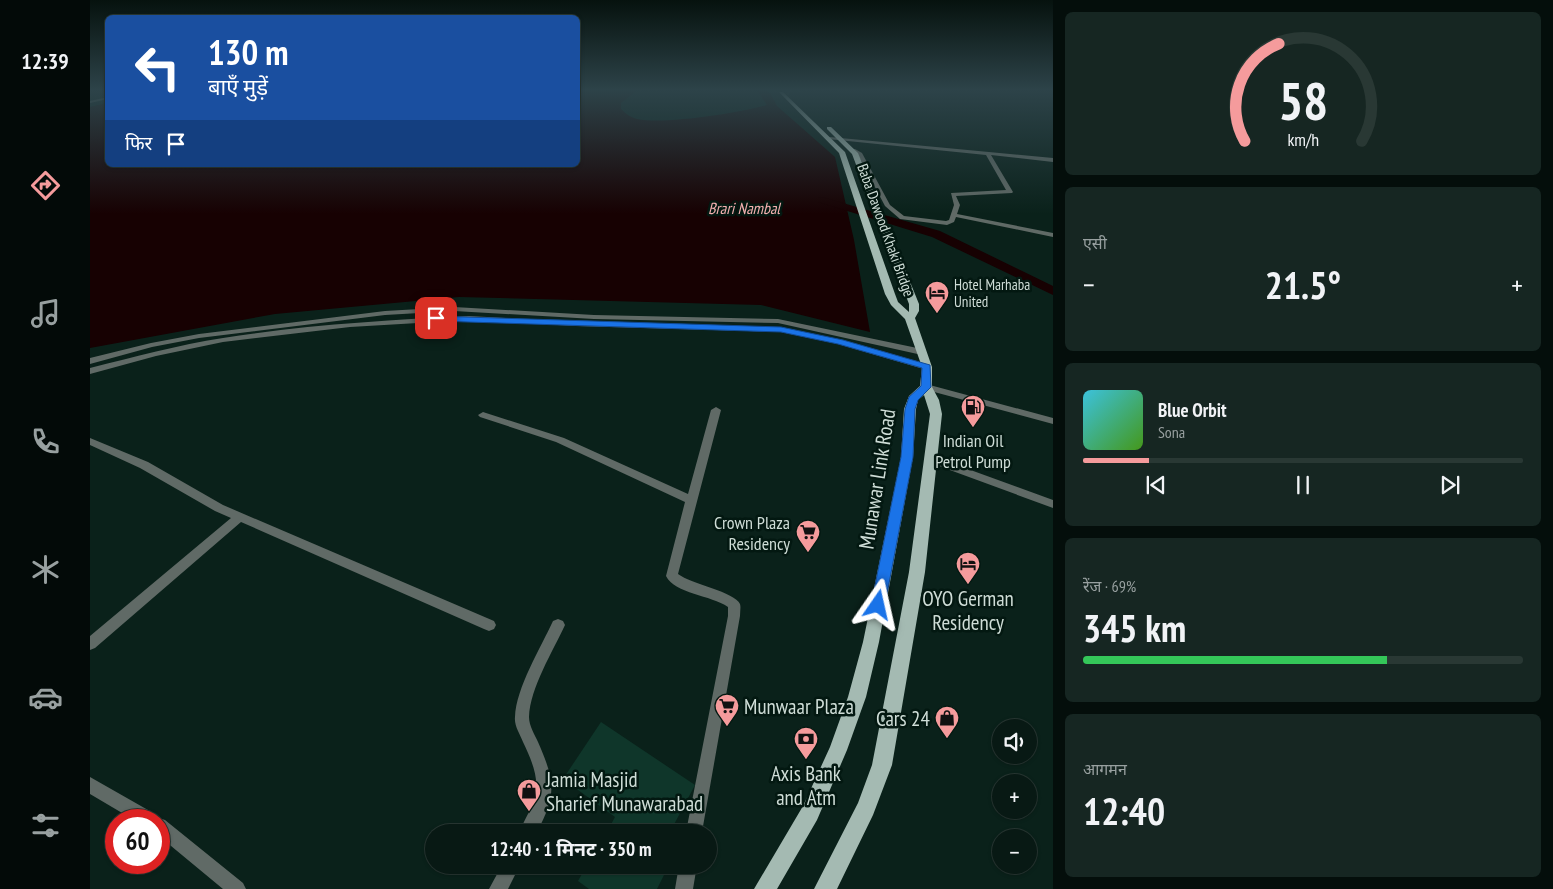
<!DOCTYPE html>
<html lang="hi">
<meta charset="utf-8">
<style>
body{margin:0;font-family:"PT Sans Narrow","Noto Sans Devanagari",sans-serif;background:#162622;color:#f1f3f6;height:100vh;display:flex;flex-direction:column;font-size:19px;white-space:nowrap}
*{box-sizing:border-box;margin:0}
p{font-size:16px;color:#98a0a0}
.icon{flex:none;width:28px;height:28px;fill:none;stroke:currentColor;stroke-width:2;stroke-linecap:round;stroke-linejoin:round}
.map{position:relative;flex:1;overflow:hidden}
.drawer{display:flex;flex-direction:column;gap:12px;padding:12px;background:#040e0b;width:500px}
.drawer>*{flex:none}
.guide{position:absolute;left:15px;top:15px;width:475px;height:152px;border-radius:8px;box-shadow:0 1px 4px #0004,0 0 0 1px #293834;background:#1a4fa0;color:#fff;overflow:hidden}
.buttons{position:absolute;left:902px;top:719px;display:grid;gap:10px}
.buttons a{display:grid;place-items:center;width:45px;height:45px;border-radius:50%;background:#081914;box-shadow:0 1px 4px #0004,0 0 0 1px #293834;font-size:25px}
.speed{position:absolute;left:15px;top:809px;display:flex;gap:10px;font-size:25px;font-weight:700;text-align:center}
.speed>*{display:grid;place-content:center;width:65px;height:65px;border-radius:50%;background:#081914;box-shadow:0 1px 4px #0004,0 0 0 1px #293834;line-height:1}
.speed .limit{border:8px solid #d22;background:#fff;color:#111}
.pin{position:absolute;display:grid;place-items:center;width:42px;height:42px;color:#fff;margin:-21px;border-radius:10px;box-shadow:0 2px 8px #0006}
.me{position:absolute;width:55px;margin:-28px;rotate:11deg;stroke-linejoin:round;filter:drop-shadow(0 0 4px #0008)}
.turn{display:flex;align-items:center;gap:18px;height:105px;padding:0 20px;font-size:22px}
.turn .icon{width:65px;height:65px;stroke-width:2.5}
.turn b{display:block;font-size:35px;line-height:42px}
.then{display:flex;align-items:center;height:48px;padding:0 20px;background:#0003;gap:10px;font-size:19px}
.big{font-size:38px;font-weight:700;line-height:1.1}
.drawer .tile{flex:1;display:flex;flex-direction:column;justify-content:center;gap:8px;min-width:0;padding:0 18px;border-radius:8px;background:#162622}
.drawer .dial{align-items:center;gap:0}
.dial svg{height:130px;overflow:visible;fill:none;stroke:#293834;stroke-width:7;stroke-linecap:round;text-anchor:middle}
.dial text{fill:#f1f3f6;stroke:none}
.song{display:flex;align-items:center;gap:15px}
.cover{width:60px;height:60px;border-radius:8px;background:linear-gradient(135deg,hsl(190 70% 55%),hsl(100 70% 35%))}
.played{height:5px;border-radius:2px;background:linear-gradient(90deg,#f59b9c 15%,#293834 15%)}
.keys{display:flex;justify-content:space-around;direction:ltr}
.heat{display:flex;justify-content:space-between;align-items:center;font-size:28px;direction:ltr}
.charge{height:8px;border-radius:4px;background:linear-gradient(90deg,#34c759 69%,#293834 0)}
.trip{position:absolute;left:335px;top:824px;width:292px;height:50px;border-radius:25px;background:#081914;box-shadow:0 1px 4px #0004,0 0 0 1px #293834;font-weight:700;line-height:50px;text-align:center}
main{display:flex;flex:1;min-height:0}
.tabs{display:flex;flex-direction:column;width:90px;justify-content:space-around;align-items:center;background:#030a08;color:#98a0a0}
.tabs .icon{width:35px;height:35px}
.tabs .selected{color:#f59b9c}
.tabs b{font-size:22px;color:#f1f3f6}
.map>svg:first-child{display:block}
.water{fill:#170102}
.lines{fill:none;stroke-linecap:round;stroke-linejoin:round}
.canal{fill:#170102;fill-rule:evenodd}
.building{fill:#0f362a}
.primary-tunnel{stroke:#283d36;stroke-width:5.5;stroke-dasharray:5.5 3;stroke-linecap:butt}
.minor{fill:#606a66;fill-rule:evenodd}
.tertiary{fill:#606a66;fill-rule:evenodd}
.primary{fill:#a4bab2;fill-rule:evenodd}
.route{fill:#1a73e8;stroke:#114b97}
.labels{text-anchor:middle;dominant-baseline:central;stroke-width:5;stroke-linejoin:round;paint-order:stroke}
.far-street-label{font-size:15px;fill:#cfddd7;stroke:#031811}
.far-poi-label{font-size:15px;fill:#cfddd7;stroke:#031811;text-anchor:start}
.far-water-label{font-size:16px;font-style:italic;fill:#f3b0b0;stroke:#031811}
.poi-label{font-size:18px;fill:#cfddd7;stroke:#031811}
.near-street-label{font-size:21px;fill:#cfddd7;stroke:#031811}
.near-poi-label{font-size:21px;fill:#cfddd7;stroke:#031811}
</style>
<main>
<nav class="tabs">
<b>12:39</b>
<svg class="icon selected" aria-label="directions" viewBox="0 0 24 24"><path d="M12 3l9 9-9 9-9-9zM9 14v-3h6M13 9l2 2-2 2"/></svg>
<svg class="icon" aria-label="music" viewBox="0 0 24 24"><path d="M9 18V5l10-2v13"/><circle cx="6" cy="18" r="3"/><circle cx="16" cy="16" r="3"/></svg>
<svg class="icon" aria-label="phone" viewBox="0 0 24 24"><path d="M5 4h4l2 5-3 2q2 4 5 5l2-3 5 2v4C11 20 4 13 5 4z"/></svg>
<svg class="icon" aria-label="climate" viewBox="0 0 24 24"><path d="M12 3v18M4 7l16 10M4 17L20 7"/></svg>
<svg class="icon" aria-label="car" viewBox="0 0 24 24"><path d="M5 17H2v-5l4-1 3-4h7l3 4 3 1v5h-3M9 17h6M6 11h13"/><circle cx="7" cy="17" r="2"/><circle cx="17" cy="17" r="2"/></svg>
<svg class="icon" aria-label="filters" viewBox="0 0 24 24"><path d="M4 7h16M4 17h16"/><circle cx="9" cy="7" r="2"/><circle cx="15" cy="17" r="2"/></svg>
</nav>
<div class="map">
<svg width="963" height="889" viewBox="0 0 963 889">
<rect width="100%" height="100%" fill="#0a211a"/>
<path class="water" d="M488 90H547L531 103V109C536 114 540 117 547 119 573 125 650 113 677 105L667 90H676L680 93 687 106 745 157 764 240 780 332 671 305 369 297 185 314 0 348V107L17 103 18 165H488Z"/>
<g class="lines">
<path class="canal" d="M732 197 850 231 963 286V295L842 237 728 202V198Z"/>
</g>
<path class="building" d="M676 90H709L713 92 680 93Z
M511 722 605 785 580 832H517L525 817 473 779Z
M497 865H579L567 889H499L488 881Z"/>
<g class="lines">
<path class="primary-tunnel" d="M696 90 700 93"/>
<path class="minor" d="M15 90H18V91H16Z
M740 137 963 158V162L901 155 923 192 922 193 866 196 870 205 867 214 963 233V237L866 217 864 222 857 225 810 219 795 206 768 155 760 150 765 149 772 153 800 205 814 216 856 221 859 220 864 205 861 193 916 190 896 155 738 139Z
M364 307 504 315 688 319 832 349 836 352 832 355 688 323 504 319 364 311 295 315 109 338 62 347 0 364V358L61 343 109 334 295 311Z
M379 316 485 322 691 328 752 340 840 365 841 367 837 370 748 344 691 332 485 326 379 320 260 327 133 342 66 356 0 374V368C44 357 88 345 133 338 214 325 297 320 379 316Z
M836 384 963 418V424L833 389 831 387 833 385Z
M626 407 631 410 588 574C601 584 645 592 650 604 651 607 650 612 650 616L612 832H596L638 616V607C621 595 585 594 576 576L595 502 466 442 390 417 388 415 393 412 396 413 474 438 598 494 621 410Z
M0 438 58 462 133 505 404 621 406 625 404 629 399 631 394 629 151 522 5 648 0 650V636L141 518 125 511 50 468 0 445Z
M842 456 963 500V508L838 462 837 460Z
M468 619 473 621 475 625C463 651 440 688 439 717 439 726 445 735 448 742 465 781 467 794 447 832H430C434 818 445 806 446 790 448 774 440 757 433 742 430 734 424 726 425 717 426 688 451 647 463 621Z
M412 865H430L418 889H399Z
M589 865H607L603 889H585Z"/>
<path class="tertiary" d="M18 97V99L0 103V101Z
M0 777 65 814 67 819 69 818 75 820 153 883 156 889H133L69 836V820H44L0 794Z"/>
<path class="primary" d="M689 92H693L755 152 805 294 808 302 819 312V304L762 154 737 129V127H741L768 153 829 304V311L825 318 842 367V387L849 400 852 414 835 572 802 765 783 815 747 889H724L768 803 782 765 819 572 840 414 834 395 828 400 826 409 823 457 789 642 776 697 757 750 727 820 687 889H664L713 806 740 747 758 697 773 642 811 457 814 409 819 396 830 386 832 367 815 319 801 305 795 294 749 153Z"/>
</g>
<linearGradient id="sky" x2="0" y2="1"><stop stop-color="#06120e"/><stop offset="0.42" stop-color="#2d4349"/><stop offset="1" stop-color="#2d4349" stop-opacity="0"/></linearGradient>
<rect width="963" height="214" fill="url(#sky)"/>
<path class="route" d="M343 316 691 327 753 340 840 365 841 387 828 400 825 409 823 457 794 610 788 612 783 610 781 605 811 457 815 409 819 397 831 386 832 368 748 344 691 332 346 321 342 318Z"/>
<defs>
<symbol id="hotel-pin" viewBox="-11 -11 22 30"><path d="M0 17L-7.5 6A9.5 9.5 0 1 1 7.5 6Z" fill="#f59b9c" stroke="#031811"/><path d="M-6-4.5h1.5V1H6V5H4.5V3h-9V5H-6ZM-4 0a1.8 1.8 0 1 1 3.6 0ZM.5 0V-2.5h3Q6-2.5 6 0Z" fill="#111"/></symbol>
<symbol id="fuel-pin" viewBox="-11 -11 22 30"><path d="M0 17L-7.5 6A9.5 9.5 0 1 1 7.5 6Z" fill="#f59b9c" stroke="#031811"/><path d="M-5.5-6h7V0h2V4h1.3V-2.5L3-4.5l.8-.8L6-3V5H2.5V1h-1V6h-7ZM-4.2-4.7v3.2H.2V-4.7Z" fill="#111"/></symbol>
<symbol id="supermarket-pin" viewBox="-11 -11 22 30"><path d="M0 17L-7.5 6A9.5 9.5 0 1 1 7.5 6Z" fill="#f59b9c" stroke="#031811"/><path d="M-6-5.5h2.5l.6 2H6L4.5 2H-2.5L-4.4-4H-6ZM-1.5 3.2a1.3 1.3 0 1 0 .1 0ZM3 3.2a1.3 1.3 0 1 0 .1 0Z" fill="#111"/></symbol>
<symbol id="shop-pin" viewBox="-11 -11 22 30"><path d="M0 17L-7.5 6A9.5 9.5 0 1 1 7.5 6Z" fill="#f59b9c" stroke="#031811"/><path d="M-5-2.5h2.3a2.7 3.5 0 0 1 5.4 0H5L5.5 6h-11ZM-1.5-2.5h3a1.5 2.3 0 0 0-3 0Z" fill="#111"/></symbol>
<symbol id="bank-pin" viewBox="-11 -11 22 30"><path d="M0 17L-7.5 6A9.5 9.5 0 1 1 7.5 6Z" fill="#f59b9c" stroke="#031811"/><path d="M-6-4H6V4H-6ZM0-2.3a2.3 2.3 0 1 0 0 4.6a2.3 2.3 0 1 0 0-4.6Z" fill="#111"/></symbol>
</defs>
<g fill-rule="evenodd">
<use href="#hotel-pin" x="833" y="279" width="28" height="38"/>
<use href="#fuel-pin" x="869" y="393" width="28" height="38"/>
<use href="#supermarket-pin" x="704" y="518" width="28" height="38"/>
<use href="#hotel-pin" x="864" y="550" width="28" height="38"/>
<use href="#supermarket-pin" x="623" y="692" width="28" height="38"/>
<use href="#shop-pin" x="843" y="704" width="28" height="38"/>
<use href="#bank-pin" x="702" y="725" width="28" height="38"/>
<use href="#shop-pin" x="425" y="777" width="28" height="38"/>
</g>
<g class="labels">
<g class="far-street-label">
<text transform="translate(796 230) rotate(70)">Baba Dawood Khaki Bridge</text>
</g>
<g class="far-poi-label">
<text x="864" y="284">Hotel Marhaba<tspan x="864" dy="17">United</tspan></text>
</g>
<g class="far-water-label">
<text x="654" y="208">Brari Nambal</text>
</g>
<g class="poi-label">
<text x="883" y="440">Indian Oil<tspan x="883" dy="21">Petrol Pump</tspan></text>
<text x="700" y="522" text-anchor="end">Crown Plaza<tspan x="700" dy="21">Residency</tspan></text>
</g>
<g class="near-street-label">
<text transform="translate(787 479) rotate(-81)">Munawar Link Road</text>
</g>
<g class="near-poi-label">
<text x="878" y="598">OYO German<tspan x="878" dy="24">Residency</tspan></text>
<text x="654" y="706" text-anchor="start">Munwaar Plaza</text>
<text x="840" y="718" text-anchor="end">Cars 24</text>
<text x="716" y="773">Axis Bank<tspan x="716" dy="24">and Atm</tspan></text>
<text x="456" y="779" text-anchor="start">Jamia Masjid<tspan x="456" dy="24">Sharief Munawarabad</tspan></text>
</g>
</g>
</svg>
<div class="buttons">
<a><svg class="icon" aria-label="sound" viewBox="0 0 24 24"><path d="M4 9h4l5-4v14l-5-4H4zM17 9q2 3 0 6"/></svg></a>
<a>+</a>
<a>−</a>
</div>
<div class="speed"><div class="limit">60</div></div>
<div class="pin" style="left:346px;top:318px;background:#d93025"><svg class="icon" aria-label="arrive" viewBox="0 0 24 24"><path d="M6 21V4h12l-3 4 3 4H6"/></svg></div>
<svg class="me" style="left:788px;top:605px" viewBox="-20 -20 40 40"><path d="M0-17L14 15 0 8-14 15z" fill="#1a73e8" stroke="#fff" stroke-width="4"/></svg>
<div class="trip">12:40 · 1 मिनट · 350 m</div>
<div class="guide">
<div class="turn"><svg class="icon" aria-label="left" viewBox="0 0 24 24"><path d="M17 20v-9H6M10 6l-5 5 5 5"/></svg><div><b>130 m</b>बाएँ मुड़ें</div></div>
<div class="then">फिर<svg class="icon" aria-label="arrive" viewBox="0 0 24 24"><path d="M6 21V4h12l-3 4 3 4H6"/></svg></div>
</div>
</div>
<section class="drawer">
<div class="tile dial"><svg viewBox="0 0 100 80">
<path d="M14 69A42 42 0 1 1 86 69"/>
<path d="M14 69A42 42 0 0 1 35 9" stroke="#f59b9c"/>
<text x="50" y="56" font-size="32" font-weight="700">58</text>
<text x="50" y="72" font-size="11">km/h</text>
</svg></div>
<div class="tile"><p>एसी</p>
<div class="heat"><a>−</a><b class="big">21.5°</b><a>+</a></div>
</div>
<div class="tile">
<div class="song"><i class="cover"></i><div><b>Blue Orbit</b><p>Sona</p></div></div>
<div class="played"></div>
<div class="keys"><svg class="icon" aria-label="previous" viewBox="0 0 24 24"><path d="M18 5L8 12l10 7zM5 5v14"/></svg><svg class="icon" aria-label="pause" viewBox="0 0 24 24"><path d="M8 5v14M16 5v14"/></svg><svg class="icon" aria-label="next" viewBox="0 0 24 24"><path d="M6 5l10 7-10 7zM19 5v14"/></svg></div>
</div>
<div class="tile"><p>रेंज · 69%</p><b class="big">345 km</b><div class="charge"></div></div>
<div class="tile"><p>आगमन</p><b class="big">12:40</b></div>
</section>
</main>
